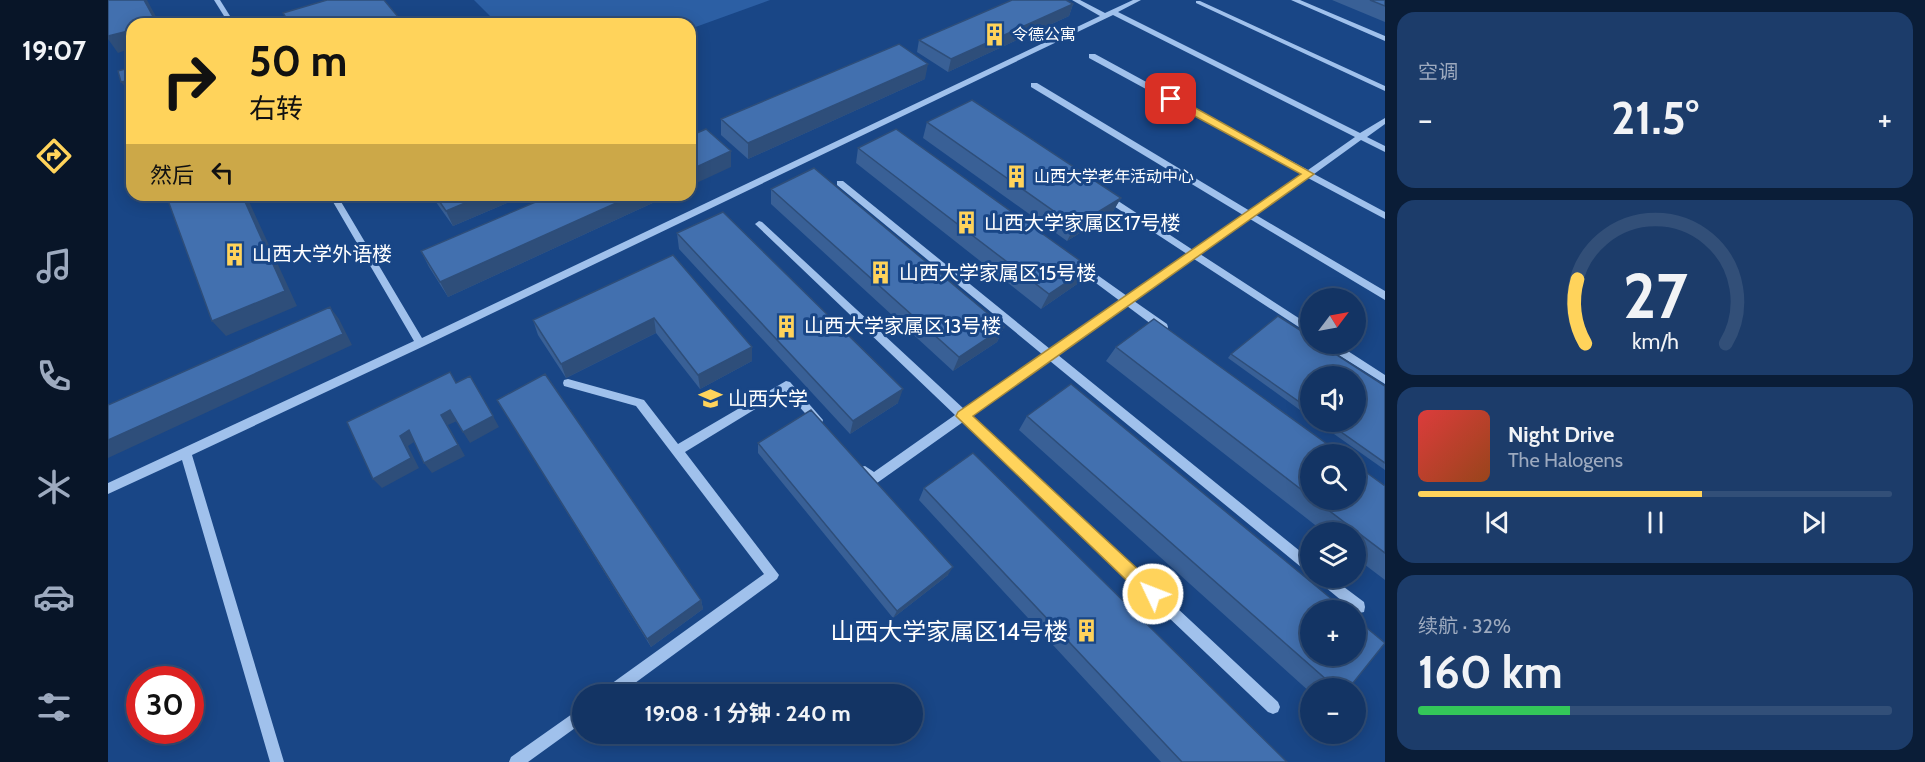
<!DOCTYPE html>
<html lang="zh">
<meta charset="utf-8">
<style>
body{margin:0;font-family:Cabin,"Noto Sans SC",sans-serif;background:#1c3c6a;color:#f1f3f6;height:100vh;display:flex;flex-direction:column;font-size:22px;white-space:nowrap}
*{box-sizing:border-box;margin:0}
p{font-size:20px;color:#9daabf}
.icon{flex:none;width:33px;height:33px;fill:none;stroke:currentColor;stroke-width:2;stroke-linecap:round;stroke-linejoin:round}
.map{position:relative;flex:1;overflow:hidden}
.panel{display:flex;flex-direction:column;gap:12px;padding:12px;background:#0a1d37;width:540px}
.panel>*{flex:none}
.top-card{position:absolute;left:18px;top:18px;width:570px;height:183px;border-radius:18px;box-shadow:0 3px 15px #0003,0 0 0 2px #324f78;background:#ffd35b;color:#111;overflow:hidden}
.needle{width:39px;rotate:58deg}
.controls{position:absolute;left:1192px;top:288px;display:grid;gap:12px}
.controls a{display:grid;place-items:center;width:66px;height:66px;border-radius:50%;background:#133464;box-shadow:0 3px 15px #0003,0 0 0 2px #324f78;font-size:30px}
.speed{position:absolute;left:18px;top:666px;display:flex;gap:12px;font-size:30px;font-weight:700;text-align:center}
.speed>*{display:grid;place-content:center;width:78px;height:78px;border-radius:50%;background:#133464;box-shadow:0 3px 15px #0003,0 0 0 2px #324f78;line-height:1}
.speed .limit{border:9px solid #d22;background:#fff;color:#111}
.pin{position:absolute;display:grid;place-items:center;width:51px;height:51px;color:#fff;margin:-26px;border-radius:12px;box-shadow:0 3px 9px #0006}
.me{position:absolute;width:66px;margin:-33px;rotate:313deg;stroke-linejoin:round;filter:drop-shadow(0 0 4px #0008)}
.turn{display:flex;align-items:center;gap:21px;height:126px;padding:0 24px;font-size:27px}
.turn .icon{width:78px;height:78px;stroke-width:2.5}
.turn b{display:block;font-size:42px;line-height:51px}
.then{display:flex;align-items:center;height:57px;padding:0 24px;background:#0003;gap:12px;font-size:22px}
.big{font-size:45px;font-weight:700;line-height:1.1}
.panel .widget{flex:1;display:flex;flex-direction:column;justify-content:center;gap:9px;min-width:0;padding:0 21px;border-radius:18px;background:#1c3c6a}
.panel .dial{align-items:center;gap:0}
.dial svg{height:156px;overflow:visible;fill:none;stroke:#324f78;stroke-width:7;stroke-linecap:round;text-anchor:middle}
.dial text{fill:#f1f3f6;stroke:none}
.song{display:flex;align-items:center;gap:18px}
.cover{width:72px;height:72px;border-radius:9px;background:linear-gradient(135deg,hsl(0 70% 55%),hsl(20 70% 35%))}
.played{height:6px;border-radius:3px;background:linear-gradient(90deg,#ffd35b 60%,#324f78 60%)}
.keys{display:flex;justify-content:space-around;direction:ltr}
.heat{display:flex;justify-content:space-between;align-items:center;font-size:33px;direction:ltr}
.charge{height:9px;border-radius:4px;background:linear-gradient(90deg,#34c759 32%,#324f78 0)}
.trip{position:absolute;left:464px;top:684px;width:351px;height:60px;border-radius:30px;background:#133464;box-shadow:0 3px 15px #0003,0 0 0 2px #324f78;font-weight:700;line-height:60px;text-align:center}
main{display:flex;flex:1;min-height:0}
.tabs{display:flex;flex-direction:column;width:108px;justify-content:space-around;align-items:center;background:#081528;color:#9daabf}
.tabs .icon{width:42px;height:42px}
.tabs .selected{color:#ffd35b}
.tabs b{font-size:27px;color:#f1f3f6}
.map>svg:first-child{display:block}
.green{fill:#2c5fa4}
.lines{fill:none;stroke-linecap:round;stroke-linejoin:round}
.minor{fill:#a0c1ec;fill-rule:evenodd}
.wall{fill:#396096}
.shaded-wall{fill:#2e4e7a}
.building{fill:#4270af;stroke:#2e4e7a;stroke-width:1.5}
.route{fill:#ffd35b;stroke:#a6893b;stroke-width:1.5}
.labels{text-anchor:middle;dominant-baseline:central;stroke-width:6;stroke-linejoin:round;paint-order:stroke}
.far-poi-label{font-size:16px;fill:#fff;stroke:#194686;text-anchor:start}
.poi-label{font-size:20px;fill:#fff;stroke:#194686;text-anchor:start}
.near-poi-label{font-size:24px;fill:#fff;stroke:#194686;text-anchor:end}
</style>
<main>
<nav class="tabs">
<b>19:07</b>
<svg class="icon selected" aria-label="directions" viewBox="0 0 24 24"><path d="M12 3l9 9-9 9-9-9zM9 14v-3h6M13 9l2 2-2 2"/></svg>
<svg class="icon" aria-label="music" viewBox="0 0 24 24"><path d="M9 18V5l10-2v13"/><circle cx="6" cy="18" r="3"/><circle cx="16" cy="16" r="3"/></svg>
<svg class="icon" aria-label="phone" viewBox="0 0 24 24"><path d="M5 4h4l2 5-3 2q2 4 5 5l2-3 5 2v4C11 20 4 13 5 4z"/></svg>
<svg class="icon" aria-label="climate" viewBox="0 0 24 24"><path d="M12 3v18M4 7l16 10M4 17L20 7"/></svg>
<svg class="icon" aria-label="car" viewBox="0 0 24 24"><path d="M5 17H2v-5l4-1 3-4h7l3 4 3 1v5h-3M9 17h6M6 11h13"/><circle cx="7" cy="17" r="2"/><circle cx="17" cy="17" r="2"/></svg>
<svg class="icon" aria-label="filters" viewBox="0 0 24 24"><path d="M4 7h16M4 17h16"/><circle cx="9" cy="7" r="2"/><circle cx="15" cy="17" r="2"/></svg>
</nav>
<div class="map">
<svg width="1277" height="762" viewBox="0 0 1277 762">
<rect width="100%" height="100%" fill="#194686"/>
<path class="green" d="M366 0H662L582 29V24H390Z"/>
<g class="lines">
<path class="minor" d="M106 0H112L127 24H121Z
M964 0H972L997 13 1025 0H1033L1010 12 1252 133 1277 118V124L1259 137 1277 146V152L1253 140 1206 174 1277 212V219L1200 178 1148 215 1277 291V300L1142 219 1092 254 1203 326V335L1086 259 1026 301 1059 324 1060 327 1059 330H1051L1019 306 950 355 1203 560V574L1199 572 942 361 863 416 1170 702 1172 707 1170 712 1165 714 1160 712 855 422 769 483 765 484C759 482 754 477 751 471L753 467 757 466 766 472 847 415 647 224 651 221 654 222 856 409 935 355 729 185V181H735L942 349 1012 301 965 266 963 264 965 262H971L1019 296 1079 254 995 199V195H1001L1085 250 1135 215 923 87V83H929L1142 211 1194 174 981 58V54H987L1200 170 1247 137 1005 15 316 346 84 455 176 762H162L74 460 0 494V483L306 341 221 195H229L314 338 992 16Z
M1183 0H1192L1277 36V41Z
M1088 1H1092L1277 86V91L1088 3Z
M1217 344H1229L1277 375V384L1218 347Z
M460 379 536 400 570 444 678 381 682 382 715 420 714 423 710 425 706 423 677 391 577 452 671 575 669 579 512 694H494L496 689 656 574 528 406 456 386 455 383 456 380Z
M1209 578H1224L1256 602 1257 607 1256 612 1251 613 1245 610 1211 582Z
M474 707V723L420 762H401L403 757Z"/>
</g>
<path class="wall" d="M1224 0H1277V22Z
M965 4 961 16 840 72 809 52 811 40Z
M817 79 640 159 613 135V119Z
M819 122 1013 198 1004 213 959 241 815 138Z
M750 148 981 267 972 282 933 309 748 163Z
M663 189 896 327 889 342 845 371 663 204Z
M323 195H396L399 203 345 226Z
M444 195H562L340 297 321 267 313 251Z
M569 233 790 403 742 434 571 249Z
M565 255 644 347V361L592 389 548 333 458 378 430 335 425 320Z
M1008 347 1203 454V500H1248L1277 486V580L1248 558V532H1216L998 361Z
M1123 354 1277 386V470L1209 422H1248L1203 376V418L1120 358Z
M389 400 593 600 595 609 543 647 397 413Z
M919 416 1241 688H1203V693L911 430Z
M650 443 840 575 785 618 650 453Z
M816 488 1179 762H1053L811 500Z"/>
<path class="shaded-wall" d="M36 0H39L52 24H43Z
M965 4 961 16 840 72 843 59Z
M24 30V48L10 53 0 39V36Z
M820 64 817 79 640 159V143Z
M22 80 24 82V94L23 95 13 82Z
M623 151V167L582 186V170Z
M134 195H138L189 306 118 336 104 321Z
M376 195H396L399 203 345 226 338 211Z
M526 195H562L340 297 332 282Z
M1013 198 1004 213 959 241 967 226Z
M981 267 972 282 933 309 941 294Z
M222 307 231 319 244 345 0 458V440Z
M546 318 548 333 458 378 453 364Z
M896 327 889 342 845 371 851 357Z
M644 347V361L592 389 590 375Z
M795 389 790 403 742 434 745 421Z
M342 410 349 421 340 425 357 456 324 473 316 463 333 415Z
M385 416 391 427 362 443 355 432Z
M301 430 309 440 300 446 311 468 274 488 265 479 292 436Z
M845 567 840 575 785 618 789 611Z
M593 600 595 609 543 647 539 639Z"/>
<path class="building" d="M0 0H36L48 22 43 24H24V30L0 36Z
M219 0H276L296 24H182L175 13Z
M904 0H958L965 4 843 59 811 40Z
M1262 0H1277V6Z
M791 44 820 64 640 143 613 119Z
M24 67V84L22 80 13 82 10 71Z
M864 100 1013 198 967 226 819 122Z
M598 129 623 151 582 170V136Z
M788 129 981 267 941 294 750 148Z
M706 168 896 327 851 357 663 189Z
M58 195H134L177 291 104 321Z
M327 195H376L338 211Z
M444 195H526L332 282 313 251Z
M615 212 795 389 745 421 569 233Z
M565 255 644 347 590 375 546 318 453 364 425 320Z
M222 307 235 334 0 440V405Z
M1170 316 1203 337V344H1212L1277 386V463L1219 422H1248V376H1203V410L1123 354Z
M1046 319 1233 454H1203V497L1008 347Z
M342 372 348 383 362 376 385 416 355 432 342 410 333 415 350 445 316 463 301 430 292 436 303 458 265 479 239 422Z
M437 374 593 600 539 639 389 400Z
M963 384 1237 610H1203V656H1248V619L1277 643 1241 688H1228L919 416Z
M703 410 845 567 789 611 650 443Z
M865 453 1179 762H1074L816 488Z
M1248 465 1277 486V553L1207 500H1248Z"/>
<path class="route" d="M1059 96H1066L1206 174 865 416 1050 588 1053 594 1050 600 1045 602 1039 600 848 416 850 412 1193 174 1059 101Z"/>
<defs>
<symbol id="building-bare" viewBox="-9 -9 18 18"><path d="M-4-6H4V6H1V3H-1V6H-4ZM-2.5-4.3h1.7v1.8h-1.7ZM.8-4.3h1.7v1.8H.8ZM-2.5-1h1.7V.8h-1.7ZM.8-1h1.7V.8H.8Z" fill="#ffd35b" stroke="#194686" stroke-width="2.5" paint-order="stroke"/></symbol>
<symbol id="university-bare" viewBox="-9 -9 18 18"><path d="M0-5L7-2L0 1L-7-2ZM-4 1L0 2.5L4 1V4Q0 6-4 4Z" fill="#ffd35b" stroke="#194686" stroke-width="2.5" paint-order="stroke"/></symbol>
</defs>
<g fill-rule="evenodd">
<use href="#building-bare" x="870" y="18" width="33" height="33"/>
<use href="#building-bare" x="892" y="160" width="33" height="33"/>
<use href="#building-bare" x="842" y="206" width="33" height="33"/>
<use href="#building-bare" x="110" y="238" width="33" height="33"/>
<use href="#building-bare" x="756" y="256" width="33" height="33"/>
<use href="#building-bare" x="662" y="310" width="33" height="33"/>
<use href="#university-bare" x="586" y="382" width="33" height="33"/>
<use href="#building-bare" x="962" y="614" width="33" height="33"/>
</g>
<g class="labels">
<g class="far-poi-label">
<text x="904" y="34">令德公寓</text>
<text x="926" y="176">山西大学老年活动中心</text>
</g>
<g class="poi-label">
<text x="876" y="223">山西大学家属区17号楼</text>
<text x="144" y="254">山西大学外语楼</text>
<text x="791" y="273">山西大学家属区15号楼</text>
<text x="696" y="326">山西大学家属区13号楼</text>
<text x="620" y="399">山西大学</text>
</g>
<g class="near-poi-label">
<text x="960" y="631">山西大学家属区14号楼</text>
</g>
</g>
</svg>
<div class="controls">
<a><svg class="needle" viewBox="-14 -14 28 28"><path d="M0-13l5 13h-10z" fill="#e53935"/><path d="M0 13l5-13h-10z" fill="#9daabf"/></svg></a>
<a><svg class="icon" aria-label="sound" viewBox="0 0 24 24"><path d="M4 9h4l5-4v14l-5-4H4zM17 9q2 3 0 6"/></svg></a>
<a><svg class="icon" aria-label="search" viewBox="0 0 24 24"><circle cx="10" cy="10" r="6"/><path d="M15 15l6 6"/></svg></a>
<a><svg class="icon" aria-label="layers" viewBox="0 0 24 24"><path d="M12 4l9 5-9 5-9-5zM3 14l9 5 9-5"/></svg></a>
<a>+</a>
<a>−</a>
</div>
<div class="speed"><div class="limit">30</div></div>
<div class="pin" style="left:1063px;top:99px;background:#d93025"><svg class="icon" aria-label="arrive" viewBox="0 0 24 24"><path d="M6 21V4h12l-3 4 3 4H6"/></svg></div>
<svg class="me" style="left:1045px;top:594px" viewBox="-20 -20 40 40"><circle r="17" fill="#ffd35b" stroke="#fff" stroke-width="3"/><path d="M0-11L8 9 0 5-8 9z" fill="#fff"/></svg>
<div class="trip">19:08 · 1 分钟 · 240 m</div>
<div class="top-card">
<div class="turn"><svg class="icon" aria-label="right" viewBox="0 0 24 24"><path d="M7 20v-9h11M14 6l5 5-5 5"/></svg><div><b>50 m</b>右转</div></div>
<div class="then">然后<svg class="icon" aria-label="left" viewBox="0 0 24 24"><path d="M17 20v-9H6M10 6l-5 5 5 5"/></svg></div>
</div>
</div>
<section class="panel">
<div class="widget"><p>空调</p>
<div class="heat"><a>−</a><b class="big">21.5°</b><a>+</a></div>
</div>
<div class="widget dial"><svg viewBox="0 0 100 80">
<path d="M14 69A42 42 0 1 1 86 69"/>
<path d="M14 69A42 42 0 0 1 10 36" stroke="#ffd35b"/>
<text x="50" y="56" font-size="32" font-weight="700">27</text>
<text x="50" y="72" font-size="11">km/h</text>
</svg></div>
<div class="widget">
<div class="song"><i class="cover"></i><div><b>Night Drive</b><p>The Halogens</p></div></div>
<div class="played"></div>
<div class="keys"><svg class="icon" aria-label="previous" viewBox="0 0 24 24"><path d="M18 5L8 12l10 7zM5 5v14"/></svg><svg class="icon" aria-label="pause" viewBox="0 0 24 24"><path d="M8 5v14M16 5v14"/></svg><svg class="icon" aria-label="next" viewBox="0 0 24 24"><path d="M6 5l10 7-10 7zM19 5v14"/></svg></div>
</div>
<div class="widget"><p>续航 · 32%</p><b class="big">160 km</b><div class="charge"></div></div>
</section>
</main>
